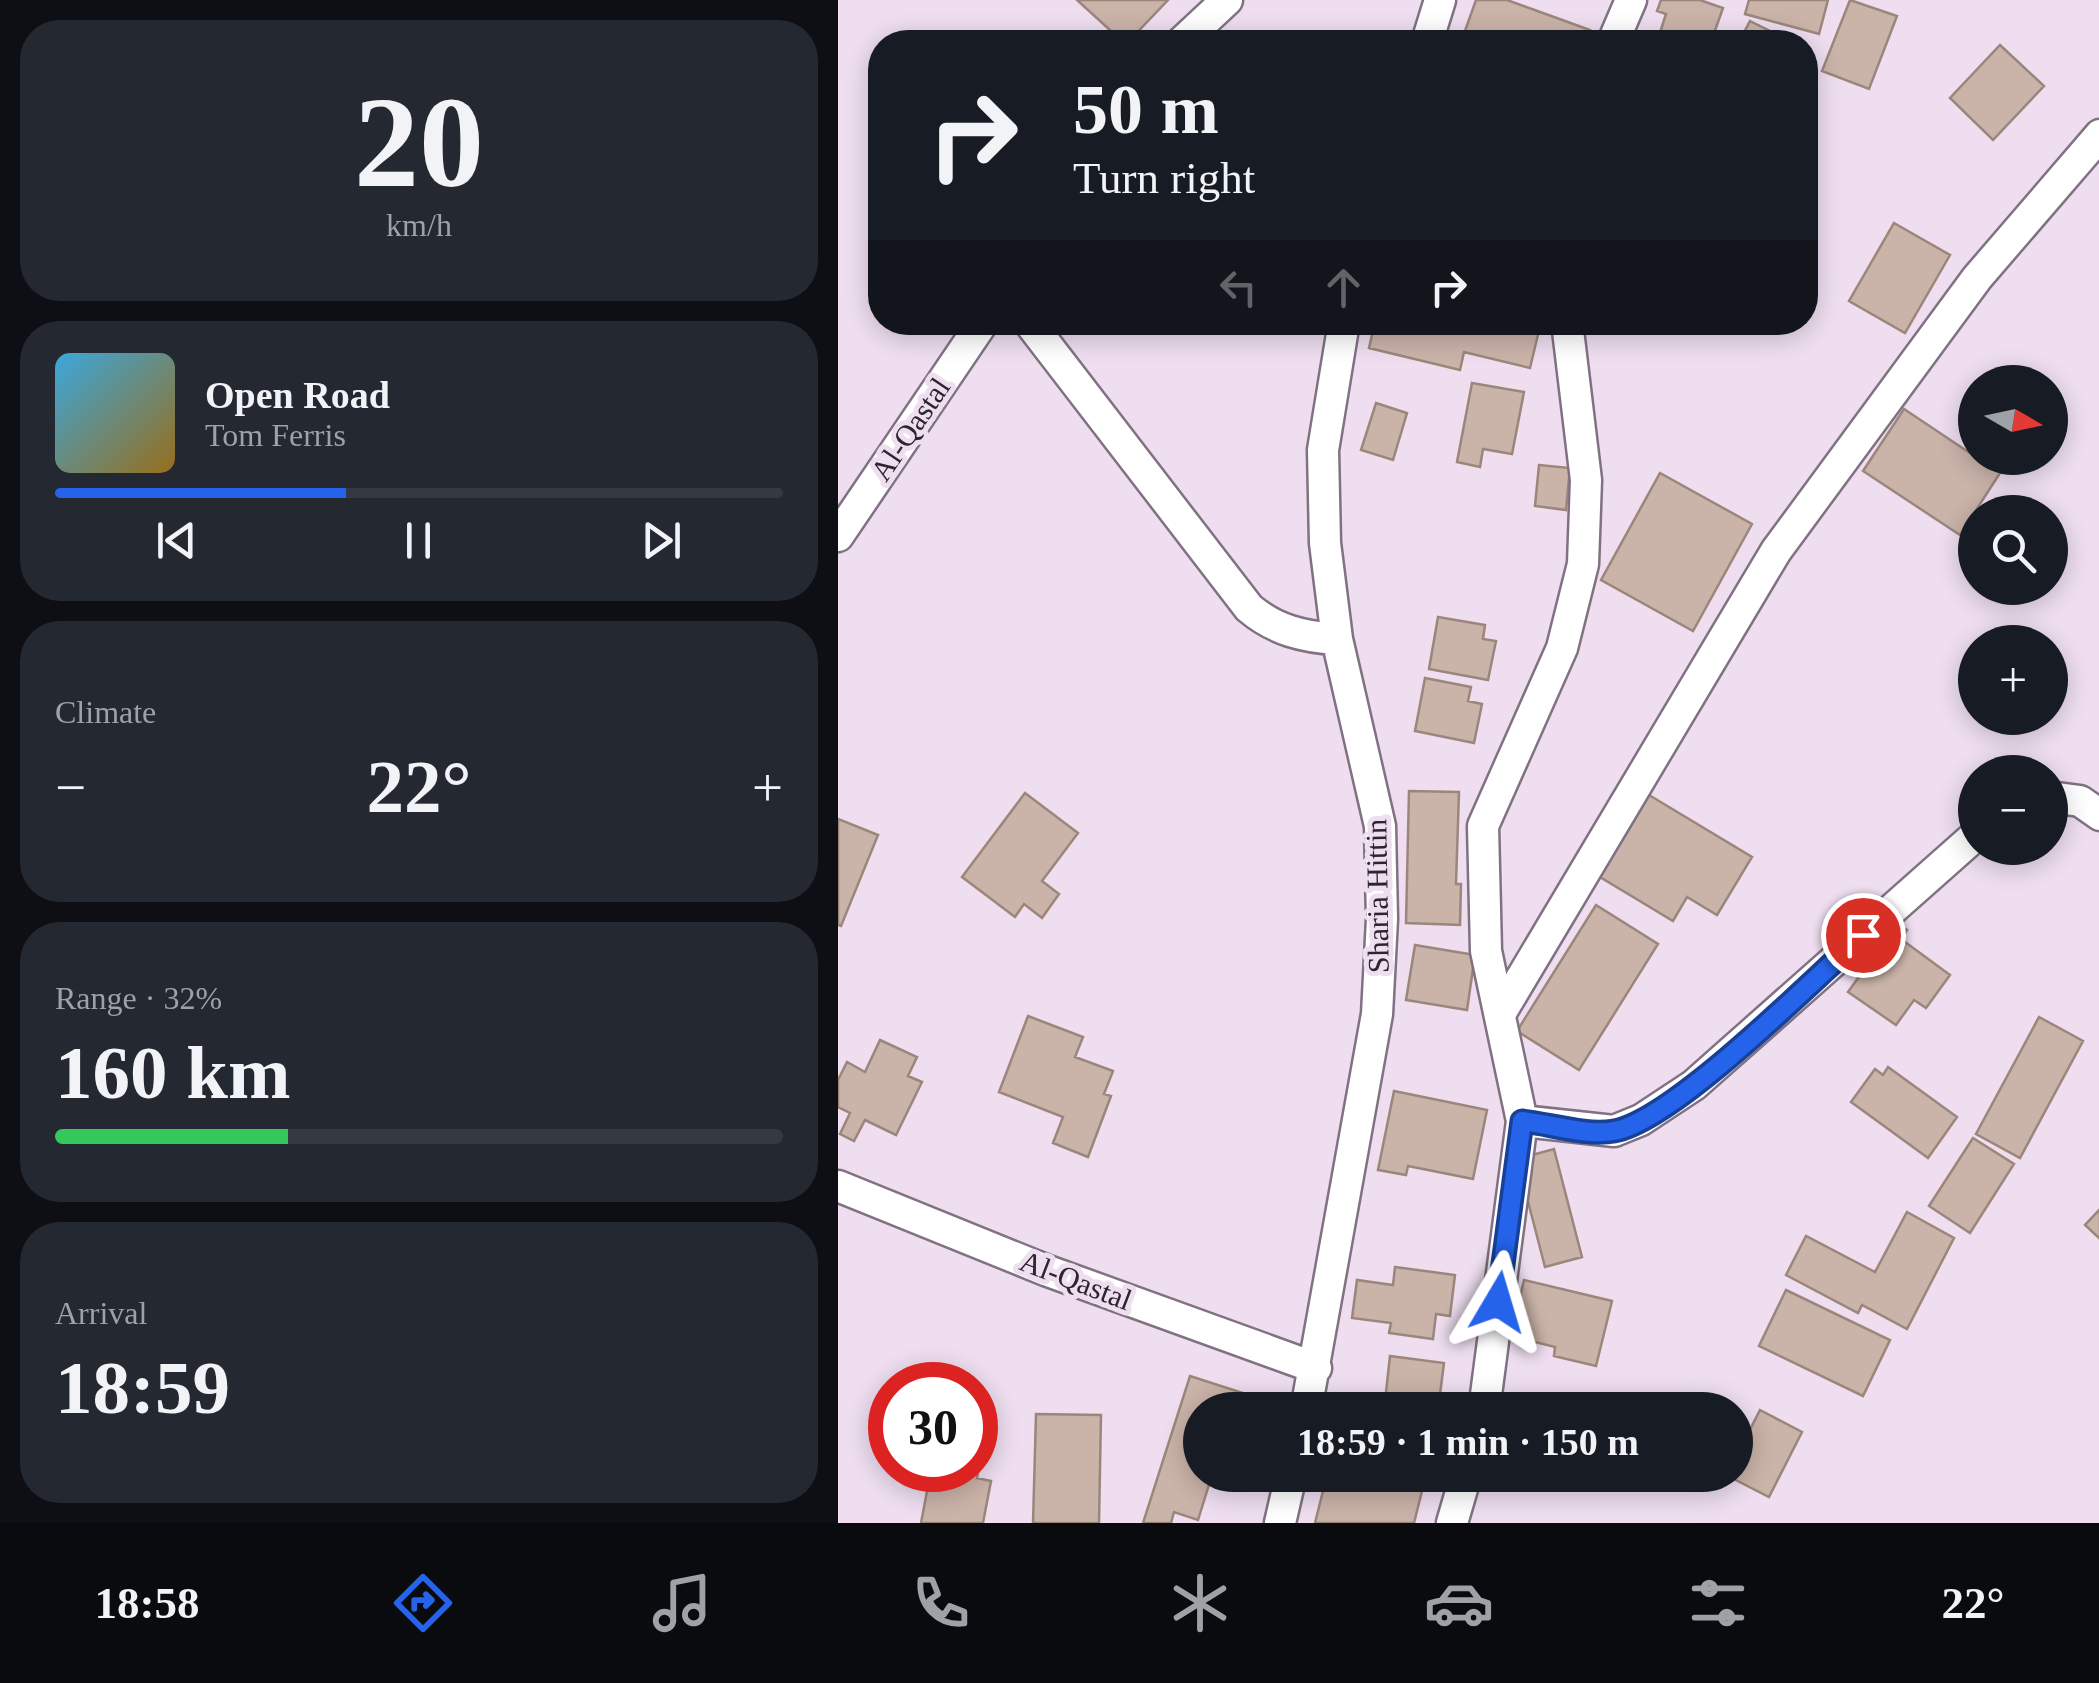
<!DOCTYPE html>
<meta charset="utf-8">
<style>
body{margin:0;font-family:"Times New Roman",serif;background:#242831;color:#f1f3f6;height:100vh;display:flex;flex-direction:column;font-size:38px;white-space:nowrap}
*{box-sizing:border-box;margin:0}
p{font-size:32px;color:#9ea1a6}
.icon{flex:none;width:55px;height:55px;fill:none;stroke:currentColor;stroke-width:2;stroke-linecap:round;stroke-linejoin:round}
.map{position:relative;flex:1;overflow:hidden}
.side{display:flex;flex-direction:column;gap:20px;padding:20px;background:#0d0f14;width:838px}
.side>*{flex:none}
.top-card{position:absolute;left:30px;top:30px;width:950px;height:305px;border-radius:40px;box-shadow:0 5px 25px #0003;background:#171b24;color:#f1f3f6;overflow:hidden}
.needle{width:65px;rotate:99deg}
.tools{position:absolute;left:1120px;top:365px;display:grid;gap:20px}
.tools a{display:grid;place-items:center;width:110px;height:110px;border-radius:50%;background:#171b24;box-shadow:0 5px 25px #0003;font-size:50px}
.speed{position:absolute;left:30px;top:1362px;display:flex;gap:20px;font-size:50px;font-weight:700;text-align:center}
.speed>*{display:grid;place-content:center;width:130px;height:130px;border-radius:50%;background:#171b24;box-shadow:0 5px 25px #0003;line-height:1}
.speed .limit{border:15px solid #d22;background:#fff;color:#111}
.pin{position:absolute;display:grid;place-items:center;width:85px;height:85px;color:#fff;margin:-42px;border:5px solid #fff;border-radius:50%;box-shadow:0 2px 10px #0007}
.me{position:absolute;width:110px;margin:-55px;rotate:7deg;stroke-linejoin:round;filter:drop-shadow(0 0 8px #0008)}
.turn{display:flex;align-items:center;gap:35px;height:210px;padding:0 40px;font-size:45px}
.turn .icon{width:130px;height:130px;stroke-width:2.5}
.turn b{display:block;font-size:70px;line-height:85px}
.lanes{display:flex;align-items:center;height:95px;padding:0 40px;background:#0003;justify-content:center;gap:50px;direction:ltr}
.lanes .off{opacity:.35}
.big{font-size:75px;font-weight:800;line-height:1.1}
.side .card{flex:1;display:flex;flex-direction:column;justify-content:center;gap:15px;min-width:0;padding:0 35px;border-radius:40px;background:#242831}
.side .dial{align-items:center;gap:0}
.dial b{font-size:130px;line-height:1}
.song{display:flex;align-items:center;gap:30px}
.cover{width:120px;height:120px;border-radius:15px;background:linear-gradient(135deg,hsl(200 70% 55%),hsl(40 70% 35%))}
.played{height:10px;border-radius:5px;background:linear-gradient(90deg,#2563eb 40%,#363941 40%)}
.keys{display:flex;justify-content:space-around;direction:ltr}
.heat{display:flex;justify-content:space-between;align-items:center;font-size:55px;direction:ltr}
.charge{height:15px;border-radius:8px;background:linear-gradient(90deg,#34c759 32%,#363941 0)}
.trip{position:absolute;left:345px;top:1392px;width:570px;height:100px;border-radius:50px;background:#171b24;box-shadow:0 5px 25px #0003;font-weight:800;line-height:100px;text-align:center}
.menu{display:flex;height:160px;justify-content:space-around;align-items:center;background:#090b0e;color:#9ea1a6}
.menu .icon{width:70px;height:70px}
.menu .active{color:#2563eb}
.menu b{font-size:45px;color:#f1f3f6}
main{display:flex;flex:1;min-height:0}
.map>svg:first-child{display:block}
.building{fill:#cab3a9;stroke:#9c867c;stroke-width:2.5}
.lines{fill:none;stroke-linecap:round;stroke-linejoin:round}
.street-casing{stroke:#807282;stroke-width:35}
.street{stroke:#fff;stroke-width:30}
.route-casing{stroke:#184099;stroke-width:25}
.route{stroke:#2563eb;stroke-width:18}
.labels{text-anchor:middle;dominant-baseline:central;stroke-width:10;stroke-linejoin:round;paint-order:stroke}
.street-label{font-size:30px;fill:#2b252c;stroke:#eedef0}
</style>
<main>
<section class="side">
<div class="card dial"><b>20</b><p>km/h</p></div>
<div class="card">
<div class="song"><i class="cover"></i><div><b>Open Road</b><p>Tom Ferris</p></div></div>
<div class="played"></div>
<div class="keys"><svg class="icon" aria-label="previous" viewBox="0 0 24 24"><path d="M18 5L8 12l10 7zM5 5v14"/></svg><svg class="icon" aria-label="pause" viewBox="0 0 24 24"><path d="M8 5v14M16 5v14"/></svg><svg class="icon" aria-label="next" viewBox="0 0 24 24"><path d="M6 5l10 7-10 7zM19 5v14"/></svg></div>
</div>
<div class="card"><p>Climate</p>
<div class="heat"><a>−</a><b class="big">22°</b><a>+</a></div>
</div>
<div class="card"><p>Range · 32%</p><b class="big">160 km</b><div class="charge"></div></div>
<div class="card"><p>Arrival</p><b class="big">18:59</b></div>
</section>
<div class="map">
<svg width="1262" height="1523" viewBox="0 0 1262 1523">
<rect width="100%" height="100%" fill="#eedef0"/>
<path class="building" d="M239 0H330L290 42H285Z
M638 0H669L752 30 748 42H623Z
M823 0H862L885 8 873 42H819L828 14 819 11Z
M911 0H990L981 34 907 14Z
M1012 0 1059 16 1031 89 984 71Z
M912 21 954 42H901Z
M1162 45 1206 86 1155 140 1112 98Z
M1056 223 1112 255 1067 333 1011 301Z
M537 322H703L692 368 626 352 622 370 531 348Z
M634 383 686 392 674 454 645 449 642 467 619 462Z
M538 403 569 413 555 460 523 450Z
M1066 409 1162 473 1122 535 1025 471Z
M701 465 732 468 728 510 697 506Z
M822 473 914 524 855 631 763 580Z
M600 617 647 625 645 639 658 641 650 680 591 669Z
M587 678 633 687 630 701 644 704 636 743 577 731Z
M571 791 621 792 618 884H623L622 925 568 923Z
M187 793 240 833 204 881 221 894 204 918 186 904 177 917 124 877Z
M811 795 914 857 879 915 849 897 835 921 762 877Z
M0 819 40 835 3 926 0 925Z
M758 905 820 944 741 1070 679 1031Z
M1051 917 1069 930 1063 939 1112 975 1088 1008 1076 1000 1058 1025 1010 992 1025 971 1017 966Z
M577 945 637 955 629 1010 568 1000Z
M190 1016 245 1037 237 1057 275 1071 266 1094 273 1096 250 1157 215 1143 225 1117 161 1092Z
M1201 1017 1245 1041 1182 1158 1138 1134Z
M42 1040 79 1057 70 1076 84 1082 58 1135 27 1120 16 1141 2 1134 12 1113 0 1107V1080L9 1062 27 1072Z
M1050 1067 1119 1117 1090 1158 1013 1102 1037 1069 1045 1075Z
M556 1091 649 1110 635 1179 570 1166 568 1175 540 1170Z
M1135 1138 1176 1164 1132 1233 1091 1206Z
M716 1149 744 1257 707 1267 679 1159Z
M1262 1209V1239L1247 1225Z
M1069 1212 1116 1238 1069 1329 1024 1305 1020 1313 948 1275 968 1236 1037 1272Z
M557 1267 617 1275 612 1316 598 1314 595 1339 551 1333 553 1323 514 1318 519 1280 555 1285Z
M686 1280 774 1301 758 1366 716 1356 717 1347 673 1336Z
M948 1290 1052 1340 1025 1396 921 1346Z
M552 1356 606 1363 600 1410H546Z
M352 1376 408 1394 403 1408 409 1410H362V1475H374L360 1520 336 1512 333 1523H305Z
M922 1410 964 1432 931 1497 888 1475H898V1457Z
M198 1414 263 1415 261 1523H195Z
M138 1446 145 1448 139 1478 153 1481 145 1523H83L93 1470H138Z
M489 1475H588L576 1523H477Z"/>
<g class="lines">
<defs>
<path id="street" d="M344 42 389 0
M589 42 602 0
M775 42 793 0
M191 322 411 608C437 630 465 637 499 639
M0 536 145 322
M1212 797 1242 801 1262 815
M662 1014 938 551 1139 278 1262 135
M684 1121 776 1131 803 1120 856 1085 1138 835
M0 1186 210 1271 478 1368
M468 1410 539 1014 544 919 542 826 499 639 487 543 485 450 506 322
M646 1410 684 1121 648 951 645 826 724 648 745 564 748 480 729 322
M442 1523 453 1475
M614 1523 628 1475"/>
</defs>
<use href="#street" class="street-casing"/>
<use href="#street" class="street"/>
</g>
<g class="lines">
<defs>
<path id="route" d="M660 1302 684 1121C712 1124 748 1136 776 1131 835 1121 975 980 1025 935"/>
</defs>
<use href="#route" class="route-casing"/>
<use href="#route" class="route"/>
</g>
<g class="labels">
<g class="street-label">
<text transform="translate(72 429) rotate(-56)">Al-Qastal</text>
<text transform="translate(539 896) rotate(-91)">Sharia Hittin</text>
<text transform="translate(238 1280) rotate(21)">Al-Qastal</text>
</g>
</g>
</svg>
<div class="tools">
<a><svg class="needle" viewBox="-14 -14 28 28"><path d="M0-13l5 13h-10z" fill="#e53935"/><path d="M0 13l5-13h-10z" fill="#9ea1a6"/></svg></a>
<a><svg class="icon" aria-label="search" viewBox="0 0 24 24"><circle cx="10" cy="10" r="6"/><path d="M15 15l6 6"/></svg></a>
<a>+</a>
<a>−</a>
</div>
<div class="speed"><div class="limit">30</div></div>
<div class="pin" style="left:1025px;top:935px;background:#d93025"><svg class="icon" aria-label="arrive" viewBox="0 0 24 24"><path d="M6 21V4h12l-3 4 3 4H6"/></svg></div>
<svg class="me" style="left:660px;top:1302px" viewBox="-20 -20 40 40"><path d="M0-17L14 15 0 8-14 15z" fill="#2563eb" stroke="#fff" stroke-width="4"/></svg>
<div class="trip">18:59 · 1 min · 150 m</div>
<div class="top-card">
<div class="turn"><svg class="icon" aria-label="right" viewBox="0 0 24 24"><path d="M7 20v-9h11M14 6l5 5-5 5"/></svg><div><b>50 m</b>Turn right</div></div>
<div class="lanes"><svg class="icon off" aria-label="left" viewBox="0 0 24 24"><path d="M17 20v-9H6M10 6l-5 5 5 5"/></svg><svg class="icon off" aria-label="ahead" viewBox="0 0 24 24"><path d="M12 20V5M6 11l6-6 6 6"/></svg><svg class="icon" aria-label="right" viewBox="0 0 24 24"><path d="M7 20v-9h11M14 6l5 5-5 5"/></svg></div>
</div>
</div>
</main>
<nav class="menu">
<b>18:58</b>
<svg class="icon active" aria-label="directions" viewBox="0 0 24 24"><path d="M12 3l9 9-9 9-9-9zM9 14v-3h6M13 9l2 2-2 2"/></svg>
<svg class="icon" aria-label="music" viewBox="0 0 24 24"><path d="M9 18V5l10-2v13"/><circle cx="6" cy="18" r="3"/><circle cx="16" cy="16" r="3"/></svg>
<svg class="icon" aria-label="phone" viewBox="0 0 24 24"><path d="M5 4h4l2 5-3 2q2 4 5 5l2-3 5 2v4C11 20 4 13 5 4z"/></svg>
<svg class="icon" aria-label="climate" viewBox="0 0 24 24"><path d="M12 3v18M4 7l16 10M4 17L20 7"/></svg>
<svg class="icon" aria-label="car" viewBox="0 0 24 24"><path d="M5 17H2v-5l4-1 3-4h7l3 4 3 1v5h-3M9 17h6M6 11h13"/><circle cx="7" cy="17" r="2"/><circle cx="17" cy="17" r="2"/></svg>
<svg class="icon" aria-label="filters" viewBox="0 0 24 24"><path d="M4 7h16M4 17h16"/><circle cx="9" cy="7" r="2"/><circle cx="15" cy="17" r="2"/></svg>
<b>22°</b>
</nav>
